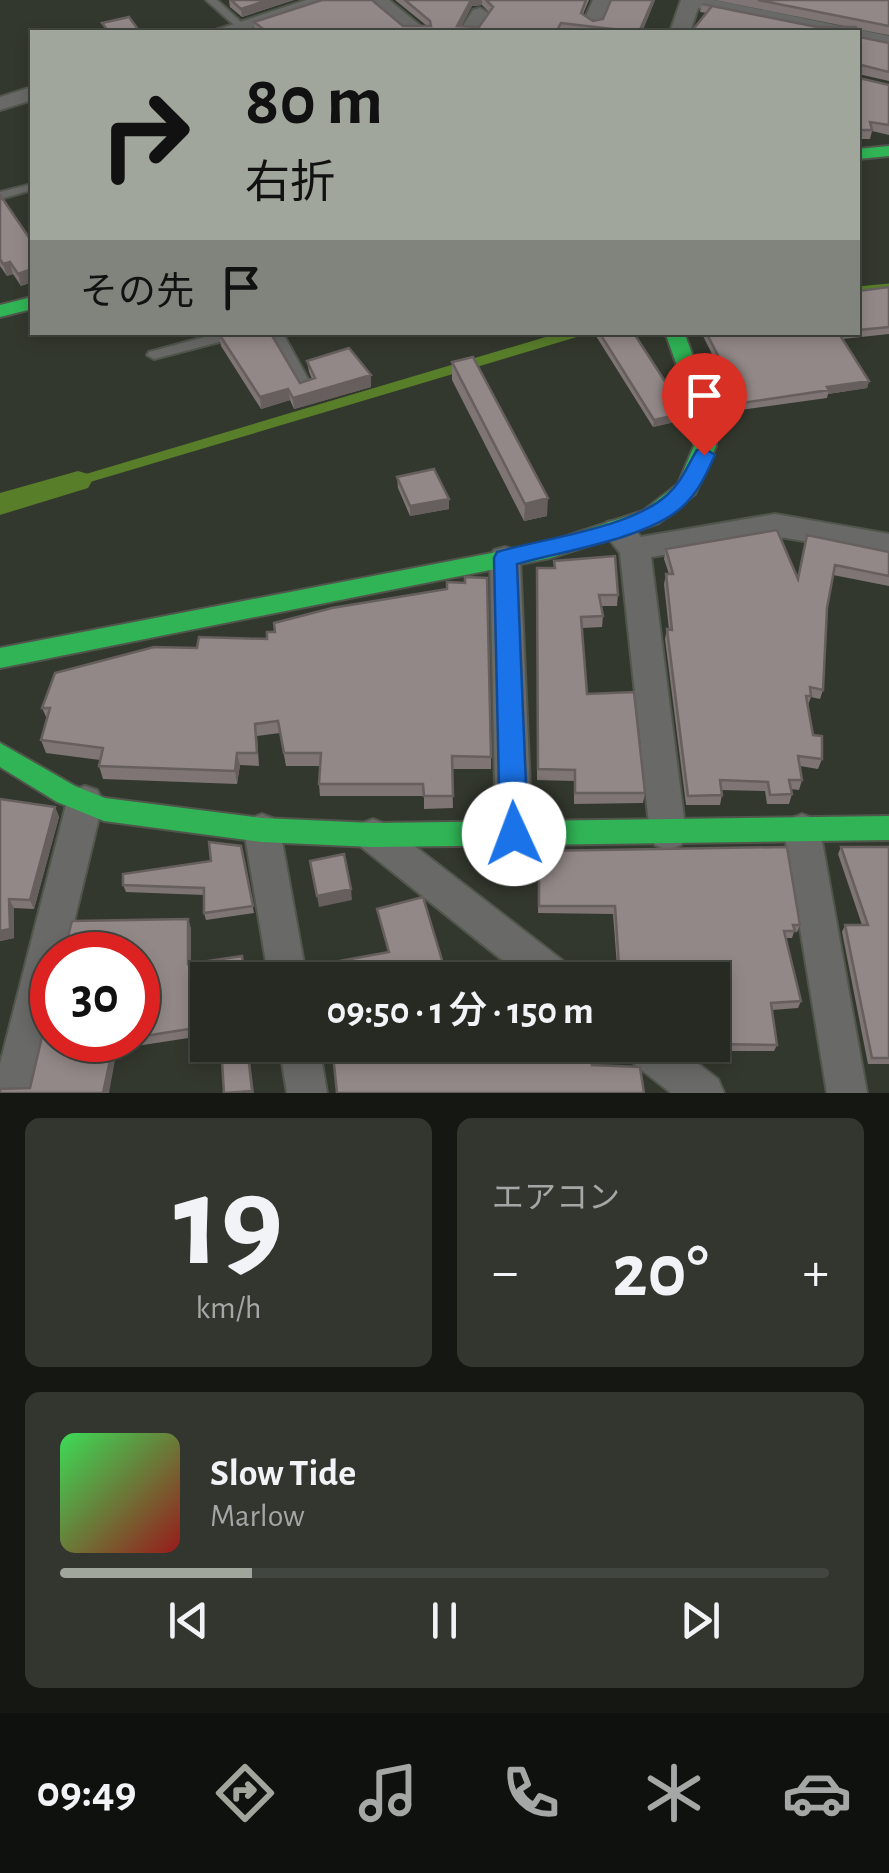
<!DOCTYPE html>
<html lang="ja">
<meta charset="utf-8">
<style>
body{margin:0;font-family:"Alegreya Sans","Noto Sans JP",sans-serif;background:#32362f;color:#f1f3f6;height:100vh;display:flex;flex-direction:column;font-size:38px;white-space:nowrap}
*{box-sizing:border-box;margin:0}
p{font-size:32px;color:#a4a7a5}
.icon{flex:none;width:55px;height:55px;fill:none;stroke:currentColor;stroke-width:2;stroke-linecap:round;stroke-linejoin:round}
.map{position:relative;height:1093px;overflow:hidden}
.drawer{display:flex;flex-direction:column;gap:25px;padding:25px;background:#151713;flex:1}
.drawer>*{flex:none}
.guide{position:absolute;left:30px;top:30px;width:830px;height:305px;border-radius:0px;box-shadow:0 5px 15px #0003,0 0 0 2px #424640;background:#a1a69c;color:#111;overflow:hidden}
.speed{position:absolute;left:30px;top:932px;display:flex;gap:20px;font-size:50px;font-weight:700;text-align:center}
.speed>*{display:grid;place-content:center;width:130px;height:130px;border-radius:50%;background:#262a22;box-shadow:0 5px 15px #0003,0 0 0 2px #424640;line-height:1}
.speed .limit{border:15px solid #d22;background:#fff;color:#111}
.pin{position:absolute;display:grid;place-items:center;width:85px;height:85px;color:#fff;margin:-102px -42px;border-radius:50% 50% 50% 0;rotate:-45deg;box-shadow:0 0 10px #0007}
.pin .icon{rotate:45deg}
.me{position:absolute;width:110px;margin:-55px;rotate:358deg;stroke-linejoin:round;filter:drop-shadow(0 0 8px #0008)}
.turn{display:flex;align-items:center;gap:35px;height:210px;padding:0 50px;font-size:45px}
.turn .icon{width:130px;height:130px;stroke-width:2.5}
.turn b{display:block;font-size:70px;line-height:85px}
.then{display:flex;align-items:center;height:95px;padding:0 50px;background:#0003;gap:20px;font-size:38px}
.big{font-size:75px;font-weight:600;line-height:1.1}
.drawer .tile{flex:1;display:flex;flex-direction:column;justify-content:center;gap:15px;min-width:0;padding:0 35px;border-radius:15px;background:#32362f}
.drawer .dial{align-items:center;gap:0}
.dial b{font-size:130px;line-height:1}
.song{display:flex;align-items:center;gap:30px}
.cover{width:120px;height:120px;border-radius:15px;background:linear-gradient(135deg,hsl(130 70% 55%),hsl(0 70% 35%))}
.played{height:10px;border-radius:5px;background:linear-gradient(90deg,#a1a69c 25%,#424640 25%)}
.keys{display:flex;justify-content:space-around;direction:ltr}
.heat{display:flex;justify-content:space-between;align-items:center;font-size:55px;direction:ltr}
.drawer .tiles{flex:1;display:grid;gap:25px;grid-template-columns:1fr 1fr}
.tile:last-child{grid-column:span 2}
.trip{position:absolute;left:190px;top:962px;width:540px;height:100px;border-radius:0px;background:#262a22;box-shadow:0 5px 15px #0003,0 0 0 2px #424640;font-weight:600;line-height:100px;text-align:center}
.tabs{display:flex;height:160px;justify-content:space-around;align-items:center;background:#0f110e;color:#a4a7a5}
.tabs .icon{width:70px;height:70px}
.tabs .on{color:#a1a69c}
.tabs b{font-size:45px;color:#f1f3f6}
.map>svg:first-child{display:block}
.lines{fill:none;stroke-linecap:round;stroke-linejoin:round}
.stream{stroke:#587e2a;stroke-width:9}
.canal{fill:#587e2a;fill-rule:evenodd}
.lane-casing{stroke:#51564d;stroke-width:4}
.street-casing{stroke:#51564d;stroke-width:4}
.fast-casing{stroke:#51564d;stroke-width:4}
.lane{fill:#696a67;fill-rule:evenodd}
.street{fill:#696a67;fill-rule:evenodd}
.fast{fill:#30b455;fill-rule:evenodd}
.wall{fill:#7e7574;fill-rule:evenodd}
.shaded-wall{fill:#665f5e}
.building{fill:#928887;stroke:#665f5e;stroke-width:2.5}
.route{fill:#1a73e8;stroke:#114b97;stroke-width:2.5}
</style>
<div class="map">
<svg width="889" height="1093" viewBox="0 0 889 1093">
<rect width="100%" height="100%" fill="#33382e"/>
<g class="lines">
<path class="stream" d="M858 291 889 288
M78 481 578 332"/>
<path class="canal" d="M78 471 88 474 92 481 88 488 0 515V493Z"/>
<defs>
<path id="lane" d="M206 0H217L252 32H242Z
M32 184V190L0 199V192Z
M223 332H247L246 335 154 359 147 355 149 352Z
M269 332H282L313 388 311 391H301Z"/>
<path id="street" d="M306 0H336L239 32H210Z
M367 0H389L428 32H406Z
M593 0H613L601 24 594 26 584 20Z
M681 0H714L889 36V48L858 42V32H816L698 8 690 32H670Z
M480 8 490 14 479 32H459L473 10Z
M32 87V100L0 110V97Z
M775 514 889 534V556L775 536 651 557 686 834 681 845 668 850 655 845 650 834 620 553 602 530 607 522C624 517 630 525 641 537Z
M505 547 516 550 520 558 532 834 527 845 514 850 501 845 496 834 490 558 494 550Z
M85 786 97 790 103 801 66 955H52V1012L33 1093H0V1064L67 801 73 790Z
M262 814 275 819 280 830 307 980H269L244 830 249 819Z
M802 814 815 819 820 830 867 1093H827L784 830 789 819Z
M373 819 386 824 571 967 576 980H527L360 846 355 835 360 824Z
M279 1045H319L327 1093H287Z
M622 1045H674L718 1079 724 1093H671L628 1059Z"/>
<path id="fast" d="M889 146V156L858 159V149Z
M32 297V309L0 317V305Z
M665 332H684L712 408 716 446 695 494 659 523 550 558 0 668V648L549 542 643 511 678 484 694 446 692 408Z
M0 743 75 786 105 798 262 818 373 823 889 816V840L373 847 262 842 104 821 57 802 0 767Z"/>
</defs>
<use href="#lane" class="lane-casing"/>
<use href="#street" class="street-casing"/>
<use href="#fast" class="fast-casing"/>
<use href="#lane" class="lane"/>
<use href="#street" class="street"/>
<use href="#fast" class="fast"/>
</g>
<path class="wall" d="M229 0H294L242 17 230 7Z
M395 0H589L583 14 593 21 603 19 611 0H655L642 32H257L255 31 254 22 427 26ZM482 5 490 13 479 27 461 26 472 6Z
M715 0H889V35L857 29 859 37 889 43V81L858 74 859 78 889 85V135L872 131 870 139H858V32L700 12 702 4 817 27H850Z
M0 195 32 242V282L21 286 13 274 7 276 0 266Z
M889 287V334L842 339 869 381 867 388 828 394 827 398 740 410 701 332H858V291Z
M597 332H633L679 421 653 427 596 336Z
M219 334 300 383 312 379 309 372 307 361 371 387 294 409 290 400 261 409 221 346Z
M452 362 547 516 524 521 452 380Z
M397 477 449 499V509L410 516 398 488Z
M807 535 889 552V586L833 575 827 608 823 690 820 699 811 697 808 705 813 735 822 759 818 769 800 766 802 780 799 790 791 789 792 794 789 804H767L765 791 721 790 722 795 720 805H686L665 639 667 629 669 630 664 584 666 574H669L664 559 666 549 798 578Z
M554 561 618 595 617 606H601L603 616 602 627 582 628 587 694 645 793 643 803 574 804V781L537 780V568H554Z
M55 673 491 757V769H452L453 808 424 809V796H320L319 784 320 766H286L280 733 257 736 259 766 240 765 237 784 103 779 99 766 100 760 46 753 41 740 47 719 42 708Z
M0 799 55 807 59 817 34 909 14 908V938L0 941Z
M241 846 254 913 206 920 204 913V895L126 892 123 885 211 861Z
M841 847H889V1064H868L842 932 845 925H862L838 854Z
M539 851 800 925 797 932H794L792 938H786L801 1001 798 1008 772 1010 777 1045 774 1051H719L716 1057 695 1056 684 1045H712V980H618L613 914 538 913Z
M188 919 191 929V963L244 965 208 980V1035L117 1049 30 1088 52 1040H138V955H68L65 948Z"/>
<path class="shaded-wall" d="M268 0H294L242 17 241 9Z
M471 0H482V5L472 6 458 32 457 26Z
M653 0H655L642 32H639Z
M10 262 13 274 7 276 3 264Z
M32 269V282L21 286 18 274Z
M371 375V387L294 409 293 398Z
M869 381 867 388 828 394 829 390 827 387Z
M288 389 290 400 261 409 260 397Z
M680 414 679 421 653 427 654 420Z
M548 498 547 516 524 521 525 504Z
M449 499V509L410 516V506Z
M237 753 240 765 237 784 235 771Z
M55 807 59 817 34 909 30 900Z
M351 889 352 900 319 907 317 896Z
M9 899 14 908V938L0 941V931Z
M188 919 191 929V973L188 964Z
M114 1041 117 1049 109 1093H103Z
M247 1045H275L249 1053 254 1093H245Z"/>
<path class="building" d="M231 0H268L241 9Z
M322 0H372L403 26H431L430 21 405 0H471L457 26 479 27 493 7 486 0H586L581 13 593 21 603 19 611 0H653L639 32 561 23 556 32H267L254 22Z
M758 0H889V26Z
M702 4 817 27H856L859 37 889 43V72L861 65 858 68V32H691L712 6Z
M129 17 140 32H109L102 23Z
M858 72 859 78 889 85V125L870 122 872 130H858Z
M0 195 32 242V269L18 274 10 262 3 264 0 259Z
M889 287V327L858 330V291Z
M224 332H270L300 383 315 378 307 361 349 348 371 375 293 398 288 389 260 397 219 334Z
M599 332H633L679 403 680 414 654 420Z
M706 332H838L869 381 827 387 829 390 742 403Z
M473 357 548 498 525 504 452 362Z
M434 469 449 499 410 506 397 477Z
M777 530 798 579 807 535 889 552V576L835 565 827 608 823 690 810 687 811 696H806L813 735 822 736V759L798 756 802 780H789L792 794 770 795 768 782 720 780 722 795 688 796 667 629 672 630 666 574H673L666 549Z
M615 556 618 595H599L603 616 581 617 587 694 634 692 645 793H575V770L538 769 537 568H555L554 561Z
M465 577 487 578 491 757 452 756 453 796H424L423 784H319L321 753H284L278 721 255 724 257 753H237L235 771 99 766 103 748 41 740 50 708H42L55 673 154 647 197 648 199 637 267 639V632H275L274 623 332 608 447 589V582L465 583Z
M0 799 55 807 30 900 9 899 10 929 0 931Z
M209 842 241 846 253 906 204 913V888L123 885V874L211 861Z
M787 847 800 925H793L795 931H784L801 1001 771 1003 777 1045 718 1044 719 1050H697L693 1045H712V980H620L615 906H539V851Z
M841 847H889V1058H872L845 925H868Z
M344 854 351 889 317 896 310 861Z
M423 897 448 980H325L323 964 389 952 377 909Z
M188 919V964L242 956 245 980H208V1026L138 1037V955H73L75 948H65L72 921Z
M51 998 52 1040H117L114 1041 103 1093H0V1089L30 1088Z
M221 1045H247L252 1091 224 1093Z
M332 1045H590L592 1065 640 1067 644 1093H337Z"/>
<path class="route" d="M704 448 715 455C706 475 698 493 681 508 645 539 563 551 517 564L528 834 524 843 514 846 504 843 500 834 494 558 497 552C545 538 631 528 667 495 682 482 687 466 697 450Z"/>
</svg>
<div class="speed"><div class="limit">30</div></div>
<div class="pin" style="left:704px;top:455px;background:#d93025"><svg class="icon" aria-label="arrive" viewBox="0 0 24 24"><path d="M6 21V4h12l-3 4 3 4H6"/></svg></div>
<svg class="me" style="left:514px;top:834px" viewBox="-20 -20 40 40"><circle r="19" fill="#fff"/><path d="M0-13L10 11 0 6-10 11z" fill="#1a73e8"/></svg>
<div class="trip">09:50 · 1 分 · 150 m</div>
<div class="guide">
<div class="turn"><svg class="icon" aria-label="right" viewBox="0 0 24 24"><path d="M7 20v-9h11M14 6l5 5-5 5"/></svg><div><b>80 m</b>右折</div></div>
<div class="then">その先<svg class="icon" aria-label="arrive" viewBox="0 0 24 24"><path d="M6 21V4h12l-3 4 3 4H6"/></svg></div>
</div>
</div>
<section class="drawer">
<div class="tiles">
<div class="tile dial"><b>19</b><p>km/h</p></div>
<div class="tile"><p>エアコン</p>
<div class="heat"><a>−</a><b class="big">20°</b><a>+</a></div>
</div>
<div class="tile">
<div class="song"><i class="cover"></i><div><b>Slow Tide</b><p>Marlow</p></div></div>
<div class="played"></div>
<div class="keys"><svg class="icon" aria-label="previous" viewBox="0 0 24 24"><path d="M18 5L8 12l10 7zM5 5v14"/></svg><svg class="icon" aria-label="pause" viewBox="0 0 24 24"><path d="M8 5v14M16 5v14"/></svg><svg class="icon" aria-label="next" viewBox="0 0 24 24"><path d="M6 5l10 7-10 7zM19 5v14"/></svg></div>
</div>
</div>
</section>
<nav class="tabs">
<b>09:49</b>
<svg class="icon on" aria-label="directions" viewBox="0 0 24 24"><path d="M12 3l9 9-9 9-9-9zM9 14v-3h6M13 9l2 2-2 2"/></svg>
<svg class="icon" aria-label="music" viewBox="0 0 24 24"><path d="M9 18V5l10-2v13"/><circle cx="6" cy="18" r="3"/><circle cx="16" cy="16" r="3"/></svg>
<svg class="icon" aria-label="phone" viewBox="0 0 24 24"><path d="M5 4h4l2 5-3 2q2 4 5 5l2-3 5 2v4C11 20 4 13 5 4z"/></svg>
<svg class="icon" aria-label="climate" viewBox="0 0 24 24"><path d="M12 3v18M4 7l16 10M4 17L20 7"/></svg>
<svg class="icon" aria-label="car" viewBox="0 0 24 24"><path d="M5 17H2v-5l4-1 3-4h7l3 4 3 1v5h-3M9 17h6M6 11h13"/><circle cx="7" cy="17" r="2"/><circle cx="17" cy="17" r="2"/></svg>
</nav>
